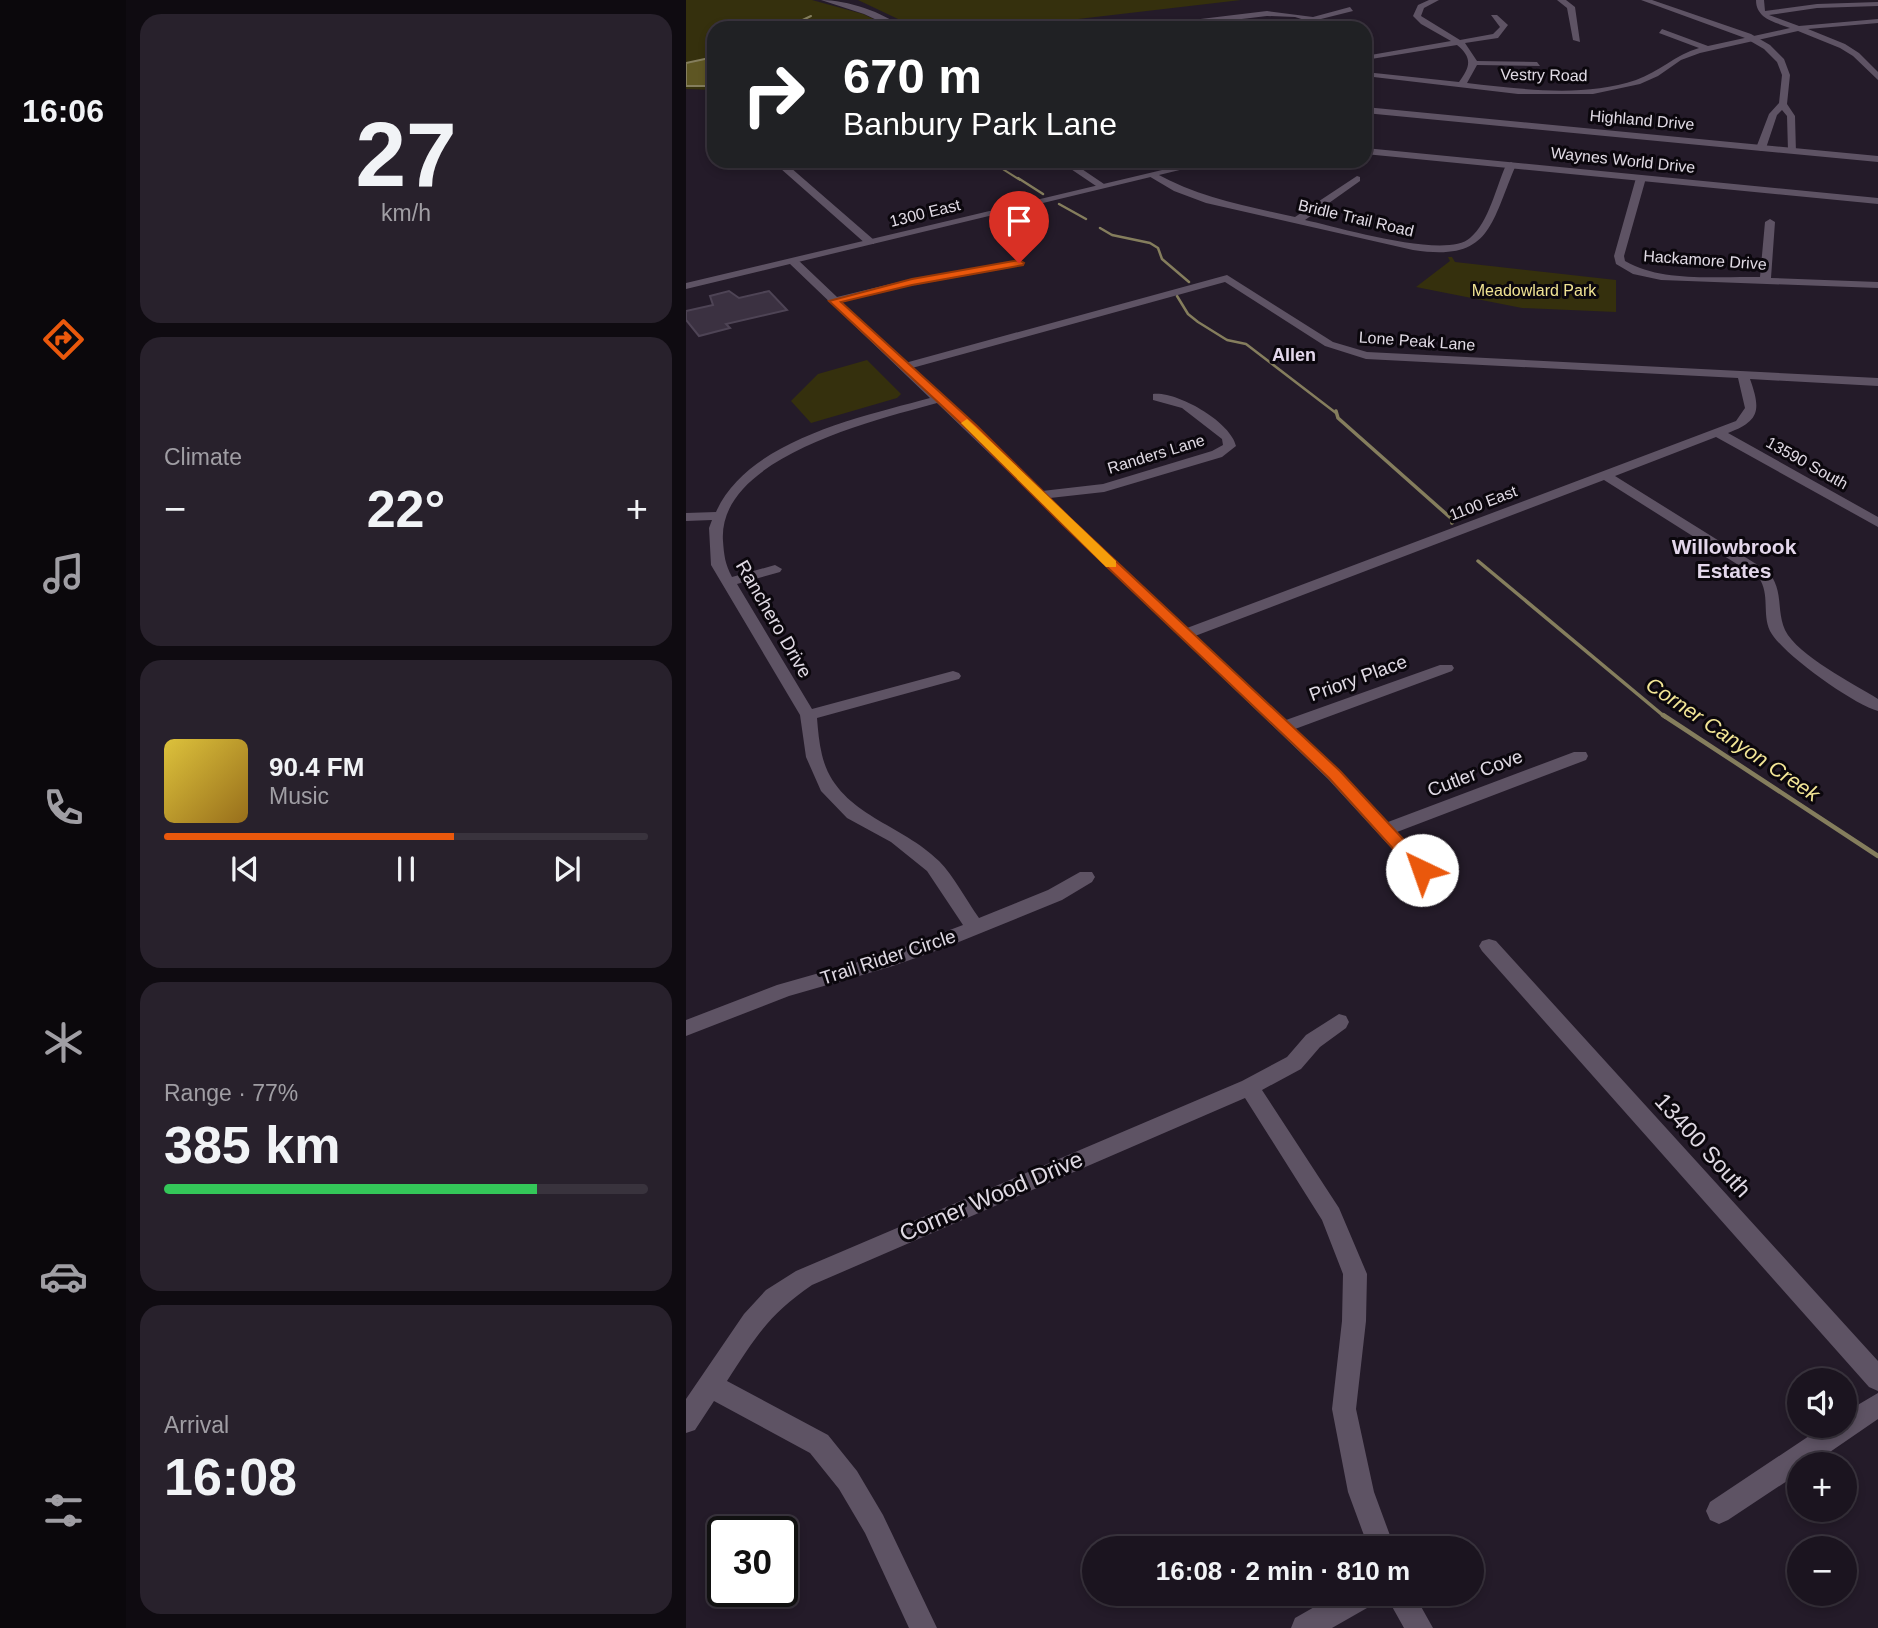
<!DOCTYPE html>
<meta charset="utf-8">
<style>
body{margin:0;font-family:Arial,sans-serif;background:#28212c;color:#f1f3f6;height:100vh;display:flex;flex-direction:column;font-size:26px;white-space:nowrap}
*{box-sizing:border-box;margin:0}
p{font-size:23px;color:#a09ea4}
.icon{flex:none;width:38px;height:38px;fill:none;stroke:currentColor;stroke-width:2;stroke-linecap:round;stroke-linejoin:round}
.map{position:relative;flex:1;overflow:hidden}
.drawer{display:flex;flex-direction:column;gap:14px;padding:14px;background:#0f0b11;width:560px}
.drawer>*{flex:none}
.hud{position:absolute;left:21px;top:21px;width:665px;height:147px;border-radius:21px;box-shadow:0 4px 10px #0003,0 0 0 2px #39333d;background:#202124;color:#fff;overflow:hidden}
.tools{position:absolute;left:1101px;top:1368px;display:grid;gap:14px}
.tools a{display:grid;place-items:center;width:70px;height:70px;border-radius:50%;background:#1b141f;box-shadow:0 4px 10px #0003,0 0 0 2px #39333d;font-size:35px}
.speed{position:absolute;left:21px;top:1516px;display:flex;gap:14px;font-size:35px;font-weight:700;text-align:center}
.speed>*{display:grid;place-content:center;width:91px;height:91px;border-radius:50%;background:#1b141f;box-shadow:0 4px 10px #0003,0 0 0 2px #39333d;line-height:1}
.speed .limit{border:4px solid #111;border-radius:10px;background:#fff;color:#111}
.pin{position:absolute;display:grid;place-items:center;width:60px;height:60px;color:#fff;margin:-72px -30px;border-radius:50% 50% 50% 0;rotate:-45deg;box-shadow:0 0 7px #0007}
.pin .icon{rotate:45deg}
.me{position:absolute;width:77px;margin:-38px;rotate:318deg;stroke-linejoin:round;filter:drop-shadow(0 0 5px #0008)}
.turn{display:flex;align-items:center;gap:24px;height:147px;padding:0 21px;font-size:32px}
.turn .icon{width:91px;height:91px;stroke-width:2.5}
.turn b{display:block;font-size:49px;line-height:60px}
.big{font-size:52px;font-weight:700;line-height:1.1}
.drawer .tile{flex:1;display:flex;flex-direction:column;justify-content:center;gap:10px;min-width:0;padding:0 24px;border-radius:21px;background:#28212c}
.drawer .dial{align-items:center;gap:0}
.dial b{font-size:91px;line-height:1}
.song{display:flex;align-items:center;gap:21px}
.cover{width:84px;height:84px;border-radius:10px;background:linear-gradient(135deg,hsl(50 70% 55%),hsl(40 70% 35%))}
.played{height:7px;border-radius:4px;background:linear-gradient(90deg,#ea580c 60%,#39333d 60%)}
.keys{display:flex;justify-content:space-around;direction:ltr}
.heat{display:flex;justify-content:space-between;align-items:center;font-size:38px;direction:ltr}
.charge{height:10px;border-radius:5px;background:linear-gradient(90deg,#34c759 77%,#39333d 0)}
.trip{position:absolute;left:396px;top:1536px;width:402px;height:70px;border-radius:35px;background:#1b141f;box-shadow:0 4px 10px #0003,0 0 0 2px #39333d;font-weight:700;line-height:70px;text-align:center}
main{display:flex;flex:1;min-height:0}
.tabs{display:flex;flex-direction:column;width:126px;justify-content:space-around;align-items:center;background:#0b080c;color:#a09ea4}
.tabs .icon{width:49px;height:49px}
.tabs .current{color:#ea580c}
.tabs b{font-size:32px;color:#f1f3f6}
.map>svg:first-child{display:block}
.green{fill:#35300d}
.water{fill:#5e5623;stroke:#857e5d;stroke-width:2}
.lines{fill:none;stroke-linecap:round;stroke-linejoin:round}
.stream-far3{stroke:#857e5d;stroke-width:2}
.stream-far2{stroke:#857e5d;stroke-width:2.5}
.stream-far1{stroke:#857e5d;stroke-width:3.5}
.stream{stroke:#857e5d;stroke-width:4.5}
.building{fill:#3b3141;stroke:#4e4455;stroke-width:2}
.minor{fill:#5e5364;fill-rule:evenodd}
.tertiary{fill:#5e5364;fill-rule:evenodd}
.secondary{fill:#5e5364;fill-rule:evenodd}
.route{fill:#ea580c;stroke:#983908;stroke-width:2}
.slow{fill:#f59e0b}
.labels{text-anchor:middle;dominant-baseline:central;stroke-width:6;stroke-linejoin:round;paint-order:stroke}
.far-street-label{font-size:16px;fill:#e0dae4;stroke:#0b070d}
.far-park-label{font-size:16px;fill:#f0e393;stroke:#0b070d}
.far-neighbourhood-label{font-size:18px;font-weight:bold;fill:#e3d7eb;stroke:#0b070d}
.street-label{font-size:19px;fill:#e0dae4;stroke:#0b070d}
.neighbourhood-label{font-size:21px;font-weight:bold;fill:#e3d7eb;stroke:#0b070d}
.water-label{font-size:21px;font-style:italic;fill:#f3e696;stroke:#0b070d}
.near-street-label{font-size:23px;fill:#e0dae4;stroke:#0b070d}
</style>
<main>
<nav class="tabs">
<b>16:06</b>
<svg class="icon current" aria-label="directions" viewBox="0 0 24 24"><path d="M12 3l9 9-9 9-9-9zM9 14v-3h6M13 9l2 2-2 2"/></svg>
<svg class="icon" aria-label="music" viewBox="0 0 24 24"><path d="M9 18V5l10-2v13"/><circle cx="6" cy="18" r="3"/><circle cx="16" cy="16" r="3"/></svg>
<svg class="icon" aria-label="phone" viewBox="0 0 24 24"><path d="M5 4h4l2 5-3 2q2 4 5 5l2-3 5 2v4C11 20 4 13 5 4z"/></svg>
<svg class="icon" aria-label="climate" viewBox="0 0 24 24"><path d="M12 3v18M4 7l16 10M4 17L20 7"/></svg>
<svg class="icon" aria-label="car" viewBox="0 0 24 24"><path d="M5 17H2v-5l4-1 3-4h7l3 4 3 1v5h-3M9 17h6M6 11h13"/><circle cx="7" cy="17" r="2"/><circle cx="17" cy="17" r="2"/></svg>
<svg class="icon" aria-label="filters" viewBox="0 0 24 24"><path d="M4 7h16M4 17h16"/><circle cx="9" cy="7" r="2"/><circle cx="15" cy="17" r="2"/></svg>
</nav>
<section class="drawer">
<div class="tile dial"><b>27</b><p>km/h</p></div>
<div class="tile"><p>Climate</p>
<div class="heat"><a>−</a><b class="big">22°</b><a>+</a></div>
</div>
<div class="tile">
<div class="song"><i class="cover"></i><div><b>90.4 FM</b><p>Music</p></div></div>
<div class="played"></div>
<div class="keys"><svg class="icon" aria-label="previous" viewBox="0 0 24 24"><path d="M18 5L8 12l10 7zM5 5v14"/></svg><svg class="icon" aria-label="pause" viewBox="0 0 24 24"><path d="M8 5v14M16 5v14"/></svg><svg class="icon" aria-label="next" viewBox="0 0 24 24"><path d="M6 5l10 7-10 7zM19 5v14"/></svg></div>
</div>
<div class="tile"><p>Range · 77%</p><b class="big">385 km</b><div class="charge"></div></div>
<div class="tile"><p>Arrival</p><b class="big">16:08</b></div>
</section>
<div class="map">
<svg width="1192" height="1628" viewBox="0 0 1192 1628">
<rect width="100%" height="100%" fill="#241b29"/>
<path class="green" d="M0 0H126L177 14 206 28H28V90L0 89Z
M172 0H555L316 28H231Z
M762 257H766L769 262 930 280V312L836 308 730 287 764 261Z
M181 360 215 394 211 398 125 423 105 401 132 374Z"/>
<path class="water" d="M28 57V86H0V63Z"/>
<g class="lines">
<path class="stream-far3" d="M111 28 106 25 125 16
M304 161 334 180"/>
<path class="stream-far2" d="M332 178 357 194
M373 204 400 219
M414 228 426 235 464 243 472 248 476 259 503 282
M491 296 502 314 512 322 541 340 560 344 650 413"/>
<path class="stream-far1" d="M650 411 652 418 767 520 766 523
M792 561 979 717"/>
<path class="stream" d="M977 715 1192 856"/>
</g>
<path class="building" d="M43 291 53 298 83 291 101 310 40 324 44 328 13 336 0 320V311L27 305 24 296Z"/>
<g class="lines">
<path class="minor" d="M743 0H753L738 8 735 16 774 40 807 34 814 27 805 15H811L822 25 812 38 779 43 791 61 851 62 854 66 791 65 781 83C835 89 897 98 950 80 973 72 989 55 1013 48L973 33 976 29 1022 46 1104 28C1089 22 1070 19 1070 0H1078L1079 11 1131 4 1192 2V6L1131 8 1083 15 1113 26 1192 19V23L1122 29 1159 44 1173 53 1192 72V80L1167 56 1154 48 1112 31 1014 53 995 60 972 76 954 84 907 94H832L679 76V72L773 82C784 67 787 58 771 45L679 60V56L765 41 735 24 727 16 732 5Z
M871 0H880L889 7 894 42 887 40 881 8Z
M664 7 667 11 635 19 654 28H644L609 17 581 16 480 28 488 24 462 28 476 20 498 21 581 11 627 17Z
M86 161H97L188 240V244H180Z
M373 161H384L421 186 413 188Z
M825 162 830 165C804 225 805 262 727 250L520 203 488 191 461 175 469 173C514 198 560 206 609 217L671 176 674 177V181L619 220C652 227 760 260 784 238 803 222 810 187 820 165Z
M955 175 960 178 938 256 939 261C977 283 1031 276 1074 277L1079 222 1084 219 1089 222 1085 278 1192 282V288L975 280 947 274 930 264 928 256 950 178Z
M103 259H111L151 297 217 281 337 261V265L333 266 217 287 156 302 219 363 541 275 647 342 681 352 1192 378V386L1064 379C1075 410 1074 421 1042 433L1192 517V527L1030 437 929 476 1083 572C1098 593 1090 609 1099 630 1112 656 1167 683 1192 699V711C1168 705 1095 653 1084 631 1076 614 1084 594 1073 578L918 480 509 636 600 720 754 665H766L768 668 766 671 609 729 654 771 702 822 888 752H900L902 756 900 760 711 832 745 870 742 875H730L642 779 251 403C190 420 31 457 37 541 38 555 39 564 46 577L89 565 96 569 94 572 51 584 126 709 267 671 273 673 275 676 273 679 131 718C132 730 133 743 136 755 150 814 215 823 253 861 268 876 280 900 293 918L362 890 394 872H406L409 877 406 882 376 900 258 948 204 967 103 996 0 1036V1020L91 985 200 954 277 925 241 871 205 842 161 818 135 791 120 757 114 715 25 565 23 528 26 520 0 521V513L30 512C62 440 175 417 244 398L103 263ZM539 282 639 346 680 359 1052 378 1059 408 1050 421 501 628 364 498 418 492 536 457 550 446C545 422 491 391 467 394V400L496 408 536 439 537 445 526 451 417 484 356 491 291 426 226 368Z
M803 939 810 941 1192 1361V1391L1183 1387 796 951 793 946 796 941Z
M653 1014 660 1016 663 1022 660 1028 634 1047 615 1069 576 1090 653 1208 681 1274 680 1321 670 1409 688 1492 709 1549H683L662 1492 646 1409 656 1321 657 1274 636 1220 559 1098 126 1285C82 1315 69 1338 41 1381L142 1435 171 1471 197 1515 251 1628H223L179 1533 153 1489 124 1453 28 1401 9 1430 0 1433V1399L58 1314 80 1290 110 1271 556 1081 601 1057 620 1035Z
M1192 1393V1419L1125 1465H1113V1473L1042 1520 1033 1524 1024 1520 1020 1511 1024 1502 1138 1426H1158V1413Z
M651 1594H692L688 1604 646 1628H605L609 1618Z
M699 1594H728L747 1628H718Z"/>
<path class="tertiary" d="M135 0C162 0 196 12 218 28H208L178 14Z
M955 0H966L1065 34 1084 45 1098 59 1104 75 1101 104 1109 116 1110 153 1102 151 1101 116 1096 110 1091 115 1080 148 1075 151 1070 148 1083 114 1093 103 1096 75 1091 62 1078 49 1059 38Z"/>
<path class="secondary" d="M679 107 1192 156V162L679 113Z
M679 148 1192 198V204L679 154Z
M514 161H531L0 289V283Z"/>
</g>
<path class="route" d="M333 260 338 263 337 265 226 285 155 302 291 426 385 519 654 771 742 866 745 870 742 874H730L643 778 376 524 283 431 143 301 226 279Z"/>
<path class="slow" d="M281 419 430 561V567H420L277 425 275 423Z"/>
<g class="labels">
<g class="far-street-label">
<text transform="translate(858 75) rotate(1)">Vestry Road</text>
<text transform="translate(956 120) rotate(5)">Highland Drive</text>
<text transform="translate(937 160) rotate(6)">Waynes World Drive</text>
<text transform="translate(239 213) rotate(-14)">1300 East</text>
<text transform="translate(670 218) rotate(13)">Bridle Trail Road</text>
<text transform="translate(1019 260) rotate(4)">Hackamore Drive</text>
<text transform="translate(731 341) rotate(4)">Lone Peak Lane</text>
<text transform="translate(470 454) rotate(-17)">Randers Lane</text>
<text transform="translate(1121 463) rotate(29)">13590 South</text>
<text transform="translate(797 503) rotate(-21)">1100 East</text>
</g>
<g class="far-park-label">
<text x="848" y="290">Meadowlard Park</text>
</g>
<g class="far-neighbourhood-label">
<text x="608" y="355">Allen</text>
</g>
<g class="street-label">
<text transform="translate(88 619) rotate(60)">Ranchero Drive</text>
<text transform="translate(672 678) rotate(-20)">Priory Place</text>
<text transform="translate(789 773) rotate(-21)">Cutler Cove</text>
<text transform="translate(202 957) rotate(-18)">Trail Rider Circle</text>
</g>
<g class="neighbourhood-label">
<text x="1048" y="546">Willowbrook<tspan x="1048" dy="24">Estates</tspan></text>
</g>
<g class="water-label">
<text transform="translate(1047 739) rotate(34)">Corner Canyon Creek</text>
</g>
<g class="near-street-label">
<text transform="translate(1017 1145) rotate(48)">13400 South</text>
<text transform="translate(305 1196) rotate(-23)">Corner Wood Drive</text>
</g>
</g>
</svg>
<div class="tools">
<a><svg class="icon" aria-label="sound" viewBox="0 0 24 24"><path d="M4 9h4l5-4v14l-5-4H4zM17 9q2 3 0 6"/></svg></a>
<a>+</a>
<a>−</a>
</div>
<div class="speed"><div class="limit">30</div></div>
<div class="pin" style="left:333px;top:263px;background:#d93025"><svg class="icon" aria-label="arrive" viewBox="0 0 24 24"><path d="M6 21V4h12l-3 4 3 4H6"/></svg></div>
<svg class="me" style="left:736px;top:870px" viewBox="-20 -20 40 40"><circle r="19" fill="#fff"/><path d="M0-13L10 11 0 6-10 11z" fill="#ea580c"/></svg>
<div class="trip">16:08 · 2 min · 810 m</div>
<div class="hud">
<div class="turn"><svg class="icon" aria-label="right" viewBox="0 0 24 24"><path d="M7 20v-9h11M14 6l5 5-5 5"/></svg><div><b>670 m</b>Banbury Park Lane</div></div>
</div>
</div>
</main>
